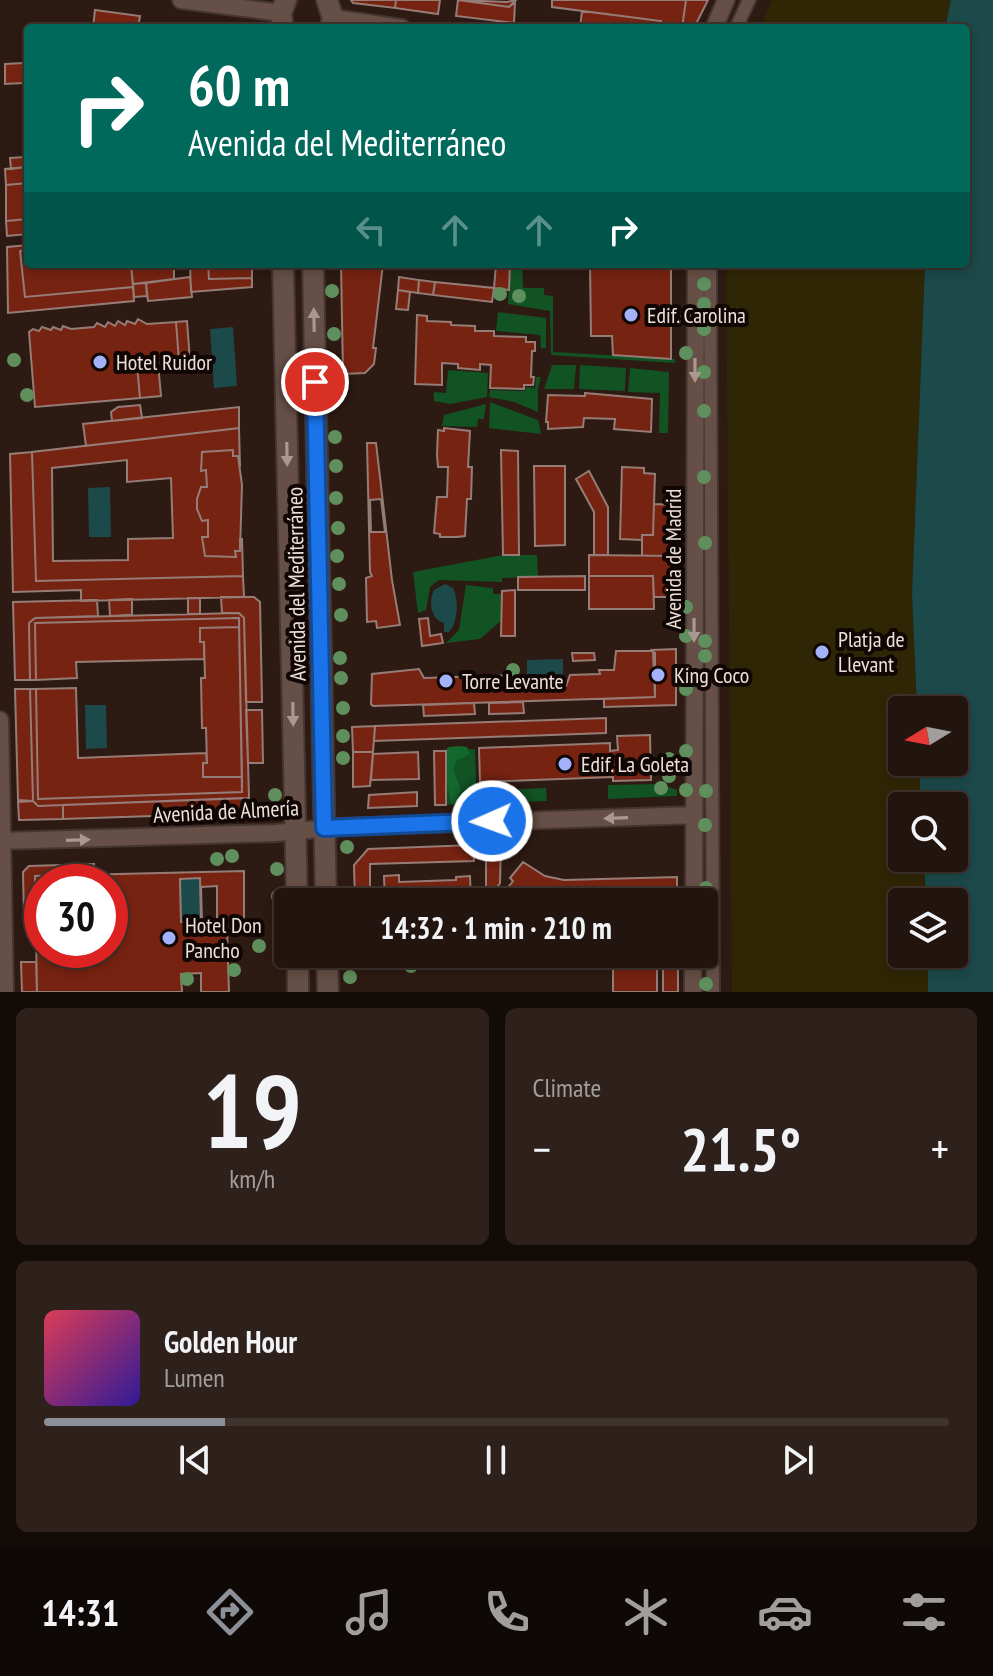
<!DOCTYPE html>
<meta charset="utf-8">
<style>
body{margin:0;font-family:"PT Sans Narrow",sans-serif;background:#2e211c;color:#f1f3f6;height:100vh;display:flex;flex-direction:column;font-size:30px;white-space:nowrap}
*{box-sizing:border-box;margin:0}
p{font-size:26px;color:#a29e9e}
.icon{flex:none;width:44px;height:44px;fill:none;stroke:currentColor;stroke-width:2;stroke-linecap:round;stroke-linejoin:round}
.map{position:relative;height:992px;overflow:hidden}
.side{display:flex;flex-direction:column;gap:16px;padding:16px;background:#130b08;flex:1}
.side>*{flex:none}
.banner{position:absolute;left:24px;top:24px;width:946px;height:244px;border-radius:8px;box-shadow:0 4px 12px #0003,0 0 0 2px #3f332e;background:#00695c;color:#fff;overflow:hidden}
.needle{width:52px;rotate:260deg}
.tools{position:absolute;left:888px;top:696px;display:grid;gap:16px}
.tools a{display:grid;place-items:center;width:80px;height:80px;border-radius:8px;background:#22140e;box-shadow:0 4px 12px #0003,0 0 0 2px #3f332e;font-size:40px}
.speed{position:absolute;left:24px;top:864px;display:flex;gap:16px;font-size:40px;font-weight:700;text-align:center}
.speed>*{display:grid;place-content:center;width:104px;height:104px;border-radius:50%;background:#22140e;box-shadow:0 4px 12px #0003,0 0 0 2px #3f332e;line-height:1}
.speed .limit{border:12px solid #d22;background:#fff;color:#111}
.pin{position:absolute;display:grid;place-items:center;width:68px;height:68px;color:#fff;margin:-34px;border:4px solid #fff;border-radius:50%;box-shadow:0 2px 8px #0007}
.me{position:absolute;width:88px;margin:-44px;rotate:268deg;stroke-linejoin:round;filter:drop-shadow(0 0 6px #0008)}
.turn{display:flex;align-items:center;gap:28px;height:168px;padding:0 32px;font-size:36px}
.turn .icon{width:104px;height:104px;stroke-width:2.5}
.turn b{display:block;font-size:56px;line-height:68px}
.lanes{display:flex;align-items:center;height:76px;padding:0 32px;background:#0003;justify-content:center;gap:40px;direction:ltr}
.lanes .off{opacity:.35}
.big{font-size:60px;font-weight:600;line-height:1.1}
.side .card{flex:1;display:flex;flex-direction:column;justify-content:center;gap:12px;min-width:0;padding:0 28px;border-radius:12px;background:#2e211c}
.side .dial{align-items:center;gap:0}
.dial b{font-size:104px;line-height:1}
.song{display:flex;align-items:center;gap:24px}
.cover{width:96px;height:96px;border-radius:12px;background:linear-gradient(135deg,hsl(350 70% 55%),hsl(250 70% 35%))}
.played{height:8px;border-radius:4px;background:linear-gradient(90deg,#8c9099 20%,#3f332e 20%)}
.keys{display:flex;justify-content:space-around;direction:ltr}
.heat{display:flex;justify-content:space-between;align-items:center;font-size:44px;direction:ltr}
.side .tiles{flex:1;display:grid;gap:16px;grid-template-columns:1fr 1fr}
.card:last-child{grid-column:span 2}
.trip{position:absolute;left:274px;top:888px;width:444px;height:80px;border-radius:8px;background:#22140e;box-shadow:0 4px 12px #0003,0 0 0 2px #3f332e;font-weight:600;line-height:80px;text-align:center}
.tabs{display:flex;height:128px;justify-content:space-around;align-items:center;background:#0e0806;color:#a29e9e}
.tabs .icon{width:56px;height:56px}
.tabs .on{color:#8c9099}
.tabs b{font-size:36px;color:#f1f3f6}
.map>svg:first-child{display:block}
.green{fill:#125324}
.forest{fill:#13682d}
.sand{fill:#2f2605}
.water{fill:#1c494a}
.building{fill:#772311;stroke:#967c76;stroke-width:2;fill-rule:evenodd}
.lines{fill:none;stroke-linecap:round;stroke-linejoin:round}
.pedestrian-casing{stroke:#453531;stroke-width:16}
.minor-casing{stroke:#453531;stroke-width:20}
.tertiary-casing{stroke:#453531;stroke-width:24}
.pedestrian{stroke:#664f46;stroke-width:12}
.minor{stroke:#664f46;stroke-width:16}
.tertiary{stroke:#664f46;stroke-width:20}
.tree{fill:#5f8f5d}
.oneway{fill:#aa9790}
.route-casing{stroke:#114b97;stroke-width:20}
.route{stroke:#1a73e8;stroke-width:14}
.poi-dot{fill:#a4b2fc;stroke:#100705;stroke-width:3}
.labels{text-anchor:middle;dominant-baseline:central;stroke-width:8;stroke-linejoin:round;paint-order:stroke}
.poi-label{font-size:22px;fill:#eddfd9;stroke:#100705;text-anchor:start}
.street-label{font-size:22px;fill:#eddfd9;stroke:#100705}
</style>
<div class="map">
<svg width="993" height="992" viewBox="0 0 993 992">
<rect width="100%" height="100%" fill="#2d1a12"/>
<path class="green" d="M510 264H522L523 288H544V295L553 296V352L675 359V363L551 355 550 311 508 304Z
M498 312 546 318V348H541L540 335 496 331Z
M552 365H576L574 389H544Z
M580 365 626 368 625 391 579 389Z
M630 368 669 372 668 433H659L660 393 628 392Z
M448 370 488 373 487 397 450 404 434 401V392L446 393Z
M536 377H541L538 388V412L514 402 489 397 490 390 525 391 526 387 535 388Z
M490 402 538 420 541 434 489 428Z
M486 404 484 419H478L477 427 442 426 444 415Z
M503 555H537L538 577 502 578V582L439 580 430 587 426 610 418 613 413 572Z
M466 585 493 588V594H502V620L480 639 446 643 459 630Z
M475 749 477 804 446 805V751Z
M660 784 677 790V796L608 799V785Z
M546 788 547 801 495 803V790Z"/>
<path class="forest" d="M459 746 467 747 470 754 457 760 453 769 461 790 455 803H451L441 754 449 747Z"/>
<path class="sand" d="M772 0H951L945 28H760Z
M726 264H925L912 595 917 710H902V762H919L921 806H902V858H924L926 902H902V954H928V992H732Z"/>
<path class="water" d="M951 0H993V992H928V954H954V902H926L924 858H954V806H921L919 762H954V710H917L912 595 925 264H966V28H945Z
M233 327 237 386 214 388 210 329Z
M110 487 111 537H89L88 488Z
M445 584 453 588C459 599 458 623 449 632H444V623C431 620 428 602 434 590Z
M563 659V677L527 678V660Z
M85 705H106L107 748 86 749Z
M200 878 201 922H181L180 879Z"/>
<path class="building" d="M351 0H396L395 8 353 3Z
M396 0H440L438 14 395 8Z
M458 0 507 2 516 0 509 7Z
M458 0 509 7 515 2 514 23 456 16Z
M552 0H686L682 28H660L661 21 552 7Z
M686 0H708L694 28H682Z
M95 10 140 16 138 28H93Z
M582 11 661 21 660 28H580Z
M23 63V83L5 84V64Z
M25 157 26 167 11 169 10 158Z
M26 167 28 183 6 185 5 169Z
M28 183V219L6 221V185Z
M28 219V234L7 236 6 221Z
M28 245V250L20 251 25 297 133 287 134 301 8 313 7 247Z
M28 250V264H131L133 287 25 297 20 251Z
M131 264H174V279L133 284Z
M190 264H208L209 279 252 278V287L191 292Z
M208 264H252V278L209 279Z
M341 264H383L373 348H376L374 364 365 373 343 374Z
M496 264H510L509 290 494 288Z
M590 264H671V359L613 355 612 336H591Z
M190 277 192 297 148 301 146 283Z
M399 277 419 280 418 293 398 290Z
M419 280 435 282 433 295 418 293Z
M435 282 494 288 492 302 433 295Z
M146 283 147 296 134 297 133 284Z
M398 290 410 292 408 310 396 309Z
M417 315 427 316V321L451 322V325L475 326V331H494V336L526 337V342H535V351H532L531 377H534L533 385H524V389L490 388 491 365 480 364V370L458 368V364L442 363V385L415 384Z
M138 319 147 324 176 322 179 361 158 363 151 368 147 364 140 369 137 365 140 398 35 407 29 332 33 329 39 331 42 327 51 330 53 327 61 330 63 326 71 329 94 327 97 323 105 327 108 322 115 326 118 321 125 325 127 321 135 324Z
M187 321 190 361H179L176 322Z
M158 363 161 396 140 398 137 365 140 369 147 364 151 368Z
M585 393 652 399 651 432 614 429 615 419 584 418 583 427 548 429V422H546L548 395 585 396Z
M140 405 142 418 112 421 111 412 118 407Z
M239 407V428L86 446 83 424Z
M239 428 240 467 238 456H233V450L202 452 201 471 206 470 207 487H201L197 499V509L202 521 208 520V537H202L205 556 236 557 235 551H240V539H242L243 576 36 581 32 452ZM127 460V482L171 478 173 538 128 539V560L53 561 52 468Z
M444 428 470 431 468 467H472L471 499H467L465 536 457 537H440V534L434 533 437 497H447L448 467H438L437 455 438 430 444 431Z
M367 443H376L392 580 400 625 377 628 376 621 367 622 366 578 372 576 370 572ZM381 499 385 532H371L370 500Z
M233 450V456H238L242 485 240 551H235L236 557 205 556 202 537H208V520L202 521 197 509V499L201 487H207L206 470 201 471 202 452Z
M501 450 518 451 519 555H503Z
M32 452 36 581 243 576 244 597 81 601V590L13 592 10 454Z
M534 466H565V545L535 546Z
M622 467 644 468V473L655 474 653 535H642V540L620 539Z
M589 471 608 507V555H594V512L576 479Z
M654 504 676 505V556H642V535H653Z
M589 555 676 556V597H654L653 576H589Z
M585 576V590H518V577Z
M589 576H653L654 609H589Z
M515 590V636H501L502 591Z
M221 597H254L260 602 262 702H246L244 618 239 613H222Z
M188 598H200V614H188Z
M132 599V615L110 616 109 600Z
M97 600 98 616 35 618 29 623 30 680H15L13 602Z
M239 613 244 618 249 798 38 806 33 801 30 689H36L38 799 242 792 239 618 35 623 36 680H30L29 623 35 618Z
M239 618V627L200 628V642H204V659L76 662 77 678 36 680 35 623Z
M428 618 430 636 441 634 443 643 422 646 419 619Z
M239 627 242 777H203V763H207L206 728H202L201 678H205L204 642H200V628Z
M676 649V705L604 707V699L655 697V653L652 650Z
M616 651H653L655 697 373 706 371 704 372 674 419 669 424 678 519 675 521 683 526 687 566 686 570 675 600 674 599 670H614Z
M572 653H594L595 660 573 661Z
M76 688 78 758 206 753 207 763H203V777H242V792L38 799 36 689Z
M15 689H30L33 801 18 800Z
M523 702 524 713 489 714V703Z
M474 703 475 714 424 716 423 705Z
M246 710H262L263 763H248Z
M606 718V733L374 741 375 726Z
M375 726 373 752H353L352 727Z
M650 735 651 780 613 781V777L480 782 479 748 610 743V751L618 750 617 736Z
M434 751H446V805H435Z
M353 752H373L370 786 353 787Z
M418 752 419 779 371 780 373 754Z
M417 792V806L368 808 369 795Z
M242 798 243 813 63 819V805Z
M33 801 38 806 63 805V819L19 820 18 802Z
M501 844 500 883 493 894H486V850H492V845Z
M473 845 474 861 370 864V902H355L354 865 368 849Z
M523 862 545 876 564 880 677 877V902H510L501 896 513 881 510 878Z
M94 864V874L35 876V917H24L23 872 29 866Z
M244 871V926L227 927 229 992H201V973L181 974 182 992H37L35 876ZM200 878 201 922H181L180 879ZM42 882H110V950H42ZM217 886V921L202 922 201 887Z
M399 875V882L456 880V877L470 876 471 902H385L384 876Z
M613 954H657V992H613Z
M663 954H678V992H663Z
M21 962H36L37 992H22Z"/>
<g class="lines">
<defs>
<path id="pedestrian" d="M736 28 749 0
M710 264 713 992"/>
<path id="minor" d="M181 0 281 13
M333 18 402 28
M714 28 726 0
M0 720 5 992
M0 841 276 833 340 827 694 815
M694 902 696 264
M693 992V954"/>
<path id="tertiary" d="M327 0 333 18 330 28
M283 28 281 13 286 0
M283 264 297 902
M313 264 326 902
M298 954V992
M327 954 328 992"/>
</defs>
<use href="#pedestrian" class="pedestrian-casing"/>
<use href="#minor" class="minor-casing"/>
<use href="#tertiary" class="tertiary-casing"/>
<use href="#pedestrian" class="pedestrian"/>
<use href="#minor" class="minor"/>
<use href="#tertiary" class="tertiary"/>
</g>
<g class="tree">
<circle cx="704" cy="284" r="7"/>
<circle cx="332" cy="291" r="7"/>
<circle cx="500" cy="294" r="7"/>
<circle cx="519" cy="296" r="7"/>
<circle cx="704" cy="304" r="7"/>
<circle cx="687" cy="318" r="7"/>
<circle cx="704" cy="329" r="7"/>
<circle cx="334" cy="334" r="7"/>
<circle cx="686" cy="353" r="7"/>
<circle cx="14" cy="360" r="7"/>
<circle cx="334" cy="365" r="7"/>
<circle cx="704" cy="372" r="7"/>
<circle cx="27" cy="395" r="7"/>
<circle cx="335" cy="395" r="7"/>
<circle cx="704" cy="411" r="7"/>
<circle cx="335" cy="437" r="7"/>
<circle cx="336" cy="466" r="7"/>
<circle cx="704" cy="477" r="7"/>
<circle cx="336" cy="498" r="7"/>
<circle cx="338" cy="528" r="7"/>
<circle cx="705" cy="543" r="7"/>
<circle cx="337" cy="556" r="7"/>
<circle cx="339" cy="584" r="7"/>
<circle cx="686" cy="607" r="7"/>
<circle cx="341" cy="615" r="7"/>
<circle cx="686" cy="636" r="7"/>
<circle cx="705" cy="641" r="7"/>
<circle cx="705" cy="656" r="7"/>
<circle cx="340" cy="658" r="7"/>
<circle cx="513" cy="670" r="7"/>
<circle cx="341" cy="678" r="7"/>
<circle cx="686" cy="689" r="7"/>
<circle cx="343" cy="708" r="7"/>
<circle cx="343" cy="736" r="7"/>
<circle cx="686" cy="751" r="7"/>
<circle cx="343" cy="758" r="7"/>
<circle cx="669" cy="759" r="7"/>
<circle cx="669" cy="776" r="7"/>
<circle cx="661" cy="788" r="7"/>
<circle cx="686" cy="790" r="7"/>
<circle cx="706" cy="791" r="7"/>
<circle cx="275" cy="795" r="7"/>
<circle cx="705" cy="825" r="7"/>
<circle cx="347" cy="847" r="7"/>
<circle cx="232" cy="856" r="7"/>
<circle cx="217" cy="859" r="7"/>
<circle cx="277" cy="869" r="7"/>
<circle cx="706" cy="888" r="7"/>
<circle cx="349" cy="893" r="7"/>
<circle cx="278" cy="896" r="7"/>
<circle cx="259" cy="946" r="7"/>
<circle cx="411" cy="966" r="7"/>
<circle cx="234" cy="970" r="7"/>
<circle cx="350" cy="977" r="7"/>
<circle cx="187" cy="979" r="7"/>
<circle cx="706" cy="984" r="7"/>
</g>
<defs><path id="oneway-solid" d="M-6-.8H1V-3.2L6.5 0L1 3.2V.8H-6Z" transform="scale(2)"/></defs>
<g class="oneway">
<use href="#oneway-solid" transform="translate(314 320) rotate(-91)"/>
<use href="#oneway-solid" transform="translate(695 370) rotate(90)"/>
<use href="#oneway-solid" transform="translate(287 454) rotate(89)"/>
<use href="#oneway-solid" transform="translate(694 630) rotate(90)"/>
<use href="#oneway-solid" transform="translate(293 714) rotate(89)"/>
<use href="#oneway-solid" transform="translate(616 818) rotate(178)"/>
<use href="#oneway-solid" transform="translate(78 840) rotate(-2)"/>
</g>
<g class="lines">
<defs>
<path id="route" d="M315 382 324 828 492 821"/>
</defs>
<use href="#route" class="route-casing"/>
<use href="#route" class="route"/>
</g>
<g class="poi-dot">
<circle cx="631" cy="315" r="8"/>
<circle cx="100" cy="362" r="8"/>
<circle cx="822" cy="652" r="8"/>
<circle cx="658" cy="675" r="8"/>
<circle cx="446" cy="681" r="8"/>
<circle cx="565" cy="764" r="8"/>
<circle cx="169" cy="938" r="8"/>
</g>
<g class="labels">
<g class="poi-label">
<text x="647" y="315">Edif. Carolina</text>
<text x="116" y="362">Hotel Ruidor</text>
<text x="838" y="639">Platja de<tspan x="838" dy="25">Llevant</tspan></text>
<text x="674" y="675">King Coco</text>
<text x="462" y="681">Torre Levante</text>
<text x="581" y="764">Edif. La Goleta</text>
<text x="185" y="925">Hotel Don<tspan x="185" dy="25">Pancho</tspan></text>
</g>
<g class="street-label">
<text transform="translate(673 559) rotate(-90)">Avenida de Madrid</text>
<text transform="translate(296 584) rotate(-91)">Avenida del Mediterráneo</text>
<text transform="translate(226 811) rotate(-3)">Avenida de Almería</text>
</g>
</g>
</svg>
<div class="tools">
<a><svg class="needle" viewBox="-14 -14 28 28"><path d="M0-13l5 13h-10z" fill="#e53935"/><path d="M0 13l5-13h-10z" fill="#a29e9e"/></svg></a>
<a><svg class="icon" aria-label="search" viewBox="0 0 24 24"><circle cx="10" cy="10" r="6"/><path d="M15 15l6 6"/></svg></a>
<a><svg class="icon" aria-label="layers" viewBox="0 0 24 24"><path d="M12 4l9 5-9 5-9-5zM3 14l9 5 9-5"/></svg></a>
</div>
<div class="speed"><div class="limit">30</div></div>
<div class="pin" style="left:315px;top:382px;background:#d93025"><svg class="icon" aria-label="arrive" viewBox="0 0 24 24"><path d="M6 21V4h12l-3 4 3 4H6"/></svg></div>
<svg class="me" style="left:492px;top:821px" viewBox="-20 -20 40 40"><circle r="17" fill="#1a73e8" stroke="#fff" stroke-width="3"/><path d="M0-11L8 9 0 5-8 9z" fill="#fff"/></svg>
<div class="trip">14:32 · 1 min · 210 m</div>
<div class="banner">
<div class="turn"><svg class="icon" aria-label="right" viewBox="0 0 24 24"><path d="M7 20v-9h11M14 6l5 5-5 5"/></svg><div><b>60 m</b>Avenida del Mediterráneo</div></div>
<div class="lanes"><svg class="icon off" aria-label="left" viewBox="0 0 24 24"><path d="M17 20v-9H6M10 6l-5 5 5 5"/></svg><svg class="icon off" aria-label="ahead" viewBox="0 0 24 24"><path d="M12 20V5M6 11l6-6 6 6"/></svg><svg class="icon off" aria-label="ahead" viewBox="0 0 24 24"><path d="M12 20V5M6 11l6-6 6 6"/></svg><svg class="icon" aria-label="right" viewBox="0 0 24 24"><path d="M7 20v-9h11M14 6l5 5-5 5"/></svg></div>
</div>
</div>
<section class="side">
<div class="tiles">
<div class="card dial"><b>19</b><p>km/h</p></div>
<div class="card"><p>Climate</p>
<div class="heat"><a>−</a><b class="big">21.5°</b><a>+</a></div>
</div>
<div class="card">
<div class="song"><i class="cover"></i><div><b>Golden Hour</b><p>Lumen</p></div></div>
<div class="played"></div>
<div class="keys"><svg class="icon" aria-label="previous" viewBox="0 0 24 24"><path d="M18 5L8 12l10 7zM5 5v14"/></svg><svg class="icon" aria-label="pause" viewBox="0 0 24 24"><path d="M8 5v14M16 5v14"/></svg><svg class="icon" aria-label="next" viewBox="0 0 24 24"><path d="M6 5l10 7-10 7zM19 5v14"/></svg></div>
</div>
</div>
</section>
<nav class="tabs">
<b>14:31</b>
<svg class="icon on" aria-label="directions" viewBox="0 0 24 24"><path d="M12 3l9 9-9 9-9-9zM9 14v-3h6M13 9l2 2-2 2"/></svg>
<svg class="icon" aria-label="music" viewBox="0 0 24 24"><path d="M9 18V5l10-2v13"/><circle cx="6" cy="18" r="3"/><circle cx="16" cy="16" r="3"/></svg>
<svg class="icon" aria-label="phone" viewBox="0 0 24 24"><path d="M5 4h4l2 5-3 2q2 4 5 5l2-3 5 2v4C11 20 4 13 5 4z"/></svg>
<svg class="icon" aria-label="climate" viewBox="0 0 24 24"><path d="M12 3v18M4 7l16 10M4 17L20 7"/></svg>
<svg class="icon" aria-label="car" viewBox="0 0 24 24"><path d="M5 17H2v-5l4-1 3-4h7l3 4 3 1v5h-3M9 17h6M6 11h13"/><circle cx="7" cy="17" r="2"/><circle cx="17" cy="17" r="2"/></svg>
<svg class="icon" aria-label="filters" viewBox="0 0 24 24"><path d="M4 7h16M4 17h16"/><circle cx="9" cy="7" r="2"/><circle cx="15" cy="17" r="2"/></svg>
</nav>
